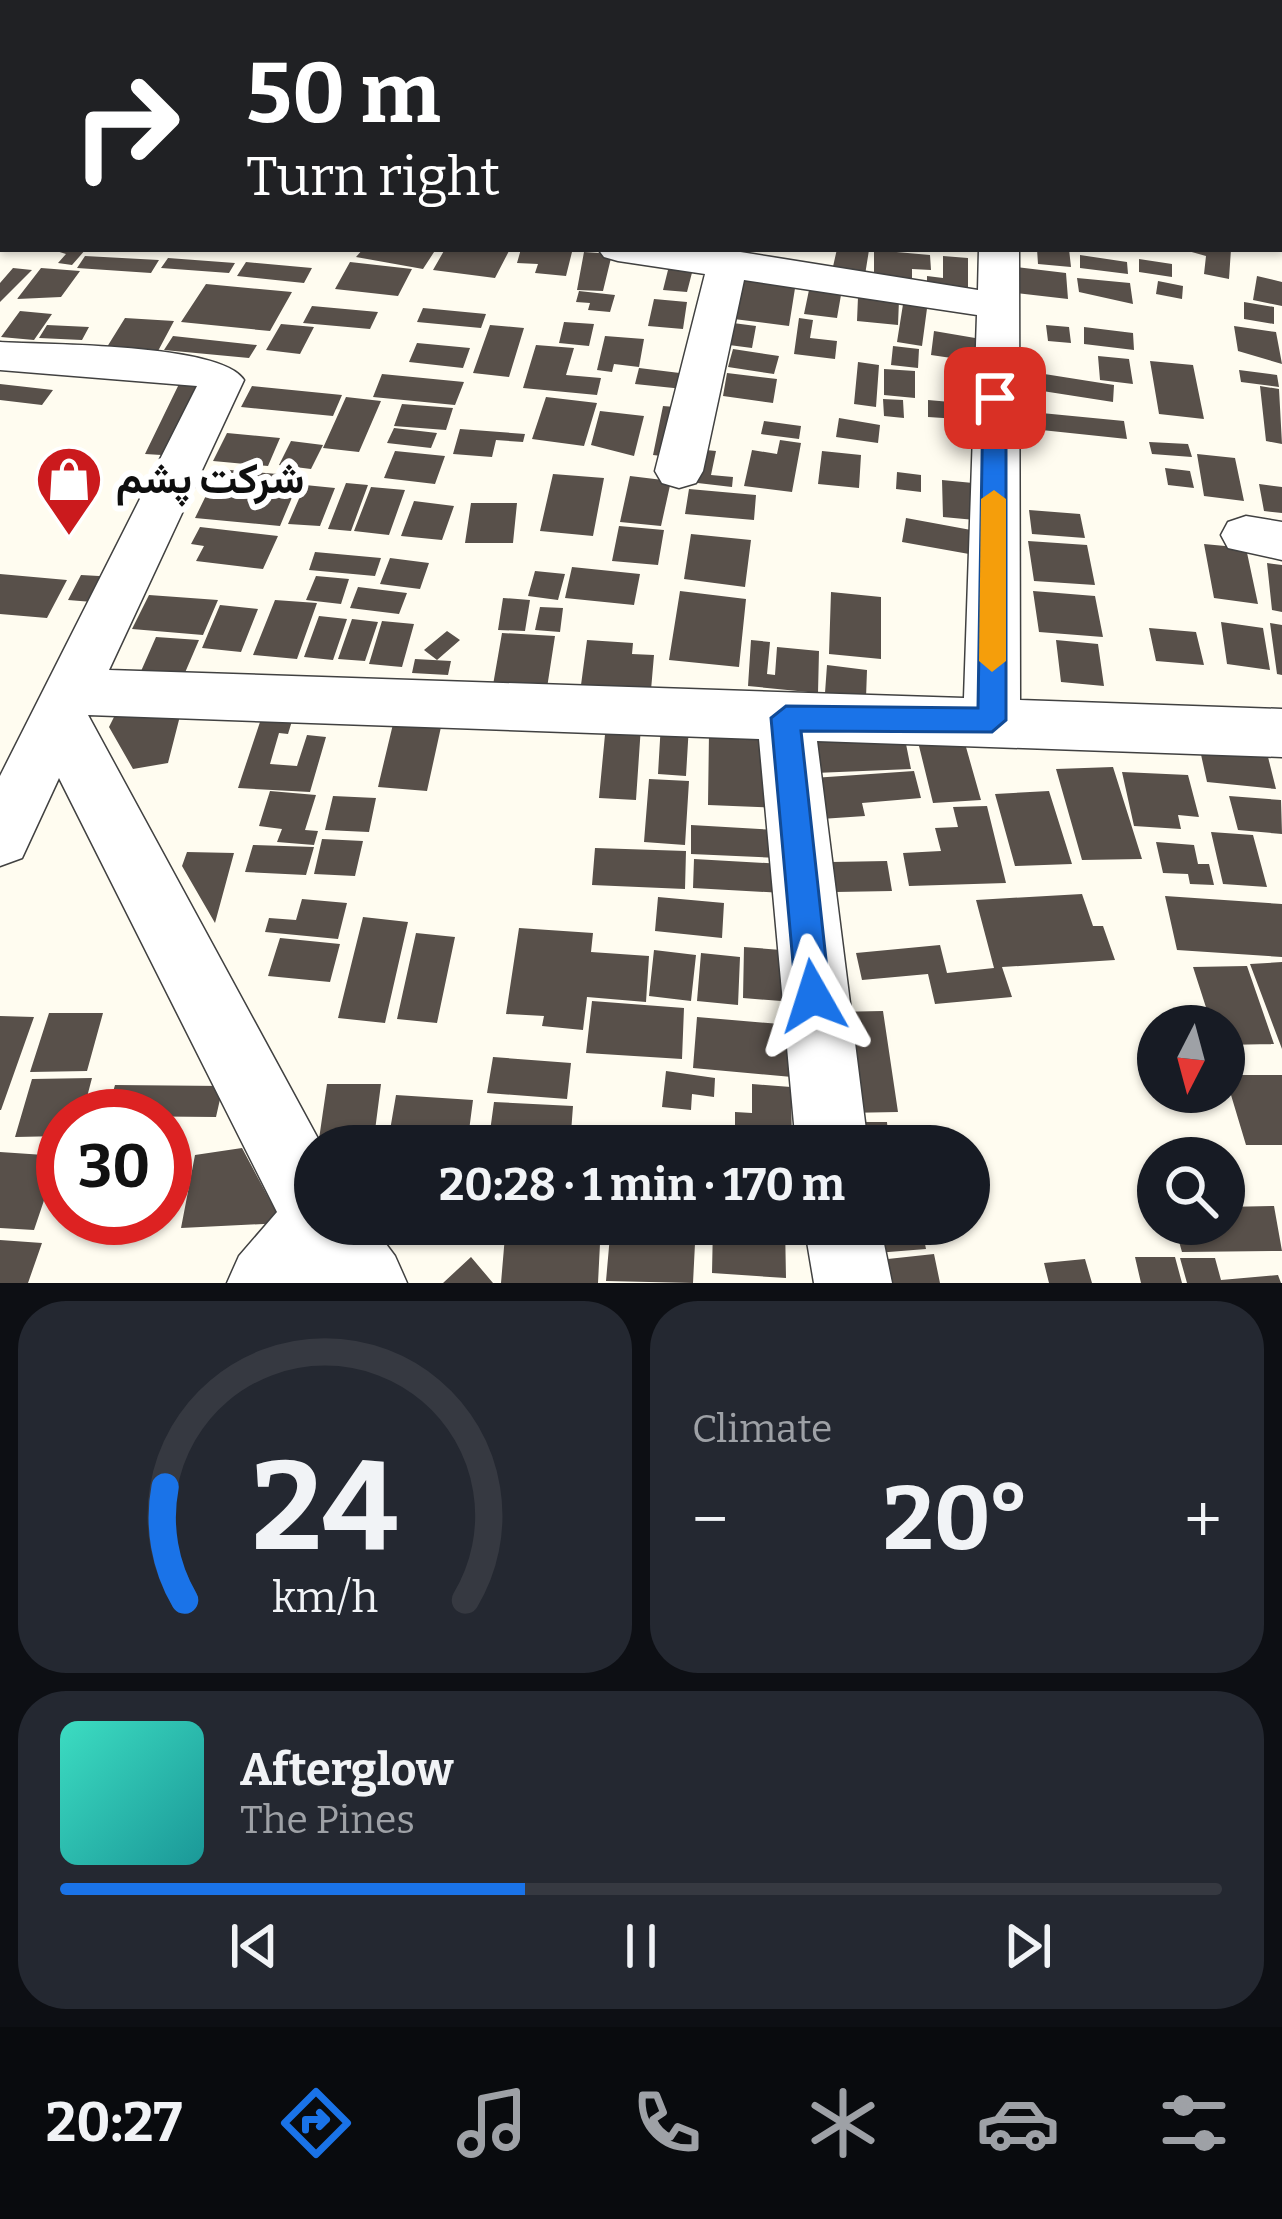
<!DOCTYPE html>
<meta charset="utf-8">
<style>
body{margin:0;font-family:Bitter,Vazirmatn,serif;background:#242831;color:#f1f3f6;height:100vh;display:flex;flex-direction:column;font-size:45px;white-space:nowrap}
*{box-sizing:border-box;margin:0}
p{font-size:39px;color:#9ea1a6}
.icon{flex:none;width:66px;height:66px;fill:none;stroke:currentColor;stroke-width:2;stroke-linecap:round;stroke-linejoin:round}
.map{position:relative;height:1283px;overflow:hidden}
.drawer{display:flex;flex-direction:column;gap:18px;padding:18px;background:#0d0f14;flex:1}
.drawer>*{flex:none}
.hud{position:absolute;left:0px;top:0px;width:1284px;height:252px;box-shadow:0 3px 9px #0004;background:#202124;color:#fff;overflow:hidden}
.needle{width:78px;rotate:186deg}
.fabs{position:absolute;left:1137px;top:1005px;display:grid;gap:24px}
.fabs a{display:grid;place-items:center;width:108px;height:108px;border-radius:50%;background:#171b24;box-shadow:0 3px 9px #0004;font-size:60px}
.speed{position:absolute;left:36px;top:1089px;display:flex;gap:24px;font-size:60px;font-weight:700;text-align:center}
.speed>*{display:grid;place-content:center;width:156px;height:156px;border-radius:50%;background:#171b24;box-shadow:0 3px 9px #0004;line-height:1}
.speed .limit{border:18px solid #d22;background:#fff;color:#111}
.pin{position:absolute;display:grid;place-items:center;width:102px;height:102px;color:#fff;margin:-51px;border-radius:24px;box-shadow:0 6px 18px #0006}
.me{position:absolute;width:132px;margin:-66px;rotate:354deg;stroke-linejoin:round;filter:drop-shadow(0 0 9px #0008)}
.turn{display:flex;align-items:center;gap:42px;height:252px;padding:0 48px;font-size:54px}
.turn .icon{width:156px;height:156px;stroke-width:2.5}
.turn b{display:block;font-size:84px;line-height:102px}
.big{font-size:90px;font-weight:700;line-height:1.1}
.drawer .card{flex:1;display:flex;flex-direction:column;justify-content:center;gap:18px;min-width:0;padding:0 42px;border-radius:48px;background:#242831}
.drawer .dial{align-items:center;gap:0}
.dial svg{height:312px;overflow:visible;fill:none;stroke:#363941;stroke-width:7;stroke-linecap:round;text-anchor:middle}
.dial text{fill:#f1f3f6;stroke:none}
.song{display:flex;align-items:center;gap:36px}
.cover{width:144px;height:144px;border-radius:18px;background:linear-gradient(135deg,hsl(170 70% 55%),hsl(180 70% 35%))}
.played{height:12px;border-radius:6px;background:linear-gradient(90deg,#1a73e8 40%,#363941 40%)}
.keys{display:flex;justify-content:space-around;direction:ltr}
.heat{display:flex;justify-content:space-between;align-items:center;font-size:66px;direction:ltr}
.drawer .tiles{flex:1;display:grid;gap:18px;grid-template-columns:1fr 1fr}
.card:last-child{grid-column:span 2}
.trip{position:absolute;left:294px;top:1125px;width:696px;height:120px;border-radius:60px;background:#171b24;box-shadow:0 3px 9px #0004;font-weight:700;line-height:120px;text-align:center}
.tabs{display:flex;height:192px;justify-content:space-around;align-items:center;background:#090b0e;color:#9ea1a6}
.tabs .icon{width:84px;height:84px}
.tabs .on{color:#1a73e8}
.tabs b{font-size:54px;color:#f1f3f6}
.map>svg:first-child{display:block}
.building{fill:#58504a}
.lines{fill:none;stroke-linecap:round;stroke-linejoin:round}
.minor-casing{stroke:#414141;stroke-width:3}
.major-casing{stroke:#1f1f1f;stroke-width:3}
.minor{fill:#fff;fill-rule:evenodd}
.major{fill:#ffdd60;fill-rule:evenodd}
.route{fill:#1a73e8;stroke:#114b97;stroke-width:3}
.slow{fill:#f59e0b}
.labels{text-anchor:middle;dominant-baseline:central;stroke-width:12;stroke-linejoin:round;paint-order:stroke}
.poi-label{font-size:42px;font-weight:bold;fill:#0e0e0e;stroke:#fff;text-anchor:start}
</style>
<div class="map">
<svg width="1282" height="1283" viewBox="0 0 1282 1283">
<rect width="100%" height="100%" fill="#fffcf0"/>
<path class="building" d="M50 249H86L72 265 58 263 66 254Z
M363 249H436L423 269 356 257Z
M445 249H510L495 278 433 270Z
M521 249 572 252 566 276 535 273 538 264 517 263Z
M837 249 869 250 865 275 832 271Z
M1037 249H1069L1071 267 1038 264Z
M1181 249H1231L1229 279 1204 274 1206 256Z
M874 250 930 255 931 270 912 269V281L874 278Z
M584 252 612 254 603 291 577 290Z
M1080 255 1127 262 1128 274 1080 268Z
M85 256 159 260 151 273 77 268Z
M943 256 968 258V289L927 284V276L943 278Z
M168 258 235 263 229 273 161 268Z
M1139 259 1172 264V277L1139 272Z
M246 262 312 268 304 283 237 276Z
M350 262 412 269 398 296 335 289Z
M670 262 694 265 687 292 663 290Z
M1015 267 1066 273 1068 299 1016 293Z
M13 268 32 270 0 302V283Z
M41 268 80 271 61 297 17 299Z
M736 275 796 282 789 326 726 318Z
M1257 276 1282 282V306L1253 300Z
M1077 278 1130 283 1133 304 1079 292Z
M1158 281 1183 286 1182 299 1156 294Z
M206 284 292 292 270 331 181 322Z
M809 290 841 295 837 318 804 314Z
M579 291 615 295 610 312 588 310 590 303 576 302Z
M858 297 899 300 898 325 857 321Z
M904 298 928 301 922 346 897 342Z
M654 299 687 302 683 329 648 326Z
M1244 302 1274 307V324L1244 319Z
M312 306 378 312 370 329 303 323Z
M423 308 486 314 481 328 417 322Z
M20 311 52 314 34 340 1 337Z
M125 318 174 321 158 351 107 347Z
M799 318 813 320 810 338 837 341 835 359 794 354Z
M564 322 594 324 589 346 559 343Z
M733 323 756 326 752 348 729 345Z
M281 324 314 327 300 354 266 350Z
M47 325 89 327 82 340 39 338Z
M490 325 524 328 509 377 473 373Z
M1046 325 1069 327 1071 343 1048 341Z
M1234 326 1276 332 1282 364 1238 351Z
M1084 327 1133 333 1134 350 1084 344Z
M934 331 981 339 979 362 931 355Z
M173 336 257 345 249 358 164 350Z
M605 336 644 339 639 367 614 364 612 372 597 370Z
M417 343 470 348 463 368 409 362Z
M536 345 574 348 566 375 601 378 597 395 523 388Z
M893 346 919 349 918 368 891 365Z
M733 349 779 356 774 374 728 367Z
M1098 356 1129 359 1133 384 1100 380Z
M1150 361 1193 365 1204 419 1159 414Z
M858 362 879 365 876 407 854 404Z
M639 368 696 375 693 390 635 384Z
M884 369 915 371V398L884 395Z
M1239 370 1277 375 1279 387 1241 382Z
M727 373 777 379 773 403 723 396Z
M1038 373 1114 385 1113 402 1036 390Z
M382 374 464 382 455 405 373 397Z
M0 384 53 390 42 405 0 400Z
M179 384 210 386 178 456 145 454Z
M252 386 342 395 333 416 241 407Z
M1260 386 1279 389 1282 444 1266 441Z
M346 397 381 401 359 452 323 448Z
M546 397 597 403 584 446 532 439Z
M883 399 903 400 904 418 884 416Z
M928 400 973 404 974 420 928 417Z
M402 404 453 408 446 430 394 426Z
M663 406 687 408 678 458 653 455Z
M600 411 644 416 634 456 591 445Z
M1031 412 1124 421 1127 439 1032 429Z
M839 418 880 425 878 443 836 437Z
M764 421 801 426 799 439 761 434Z
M394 428 437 433 431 448 387 443Z
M460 429 525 434 523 442 496 440 492 457 453 454Z
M227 433 280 438 268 466 213 461Z
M780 440 801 443 792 492 744 486 752 450 777 454Z
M291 441 323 445 311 469 279 465Z
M1149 442 1188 444 1192 457 1152 454Z
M696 449 716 451 711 475 733 477 732 487 689 482Z
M395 451 445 456 435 484 384 478Z
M822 451 861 455 859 488 818 484Z
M1197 454 1235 458 1244 501 1204 496Z
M1165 468 1190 471 1194 488 1168 485Z
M219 469 301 476 280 526 195 518Z
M897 472 921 475V492L896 489Z
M553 474 604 478 593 536 540 531Z
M630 476 671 481 661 526 620 522Z
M942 480 973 483 975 520 943 517Z
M346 483 368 485 351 531 328 529Z
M1259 484 1282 487V513L1264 511Z
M305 485 335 488 320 526 288 524Z
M371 487 405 490 389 535 354 531Z
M689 489 756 495 754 520 685 514Z
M414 501 454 506 442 540 401 536Z
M471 503H517L513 543H465Z
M1029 510 1080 514 1085 538 1032 534Z
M906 518 971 530 969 554 902 542Z
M619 526 664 530 658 565 612 561Z
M200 527 278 536 263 569 196 561 204 546 191 544Z
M691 534 751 540 745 587 684 579Z
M1028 541 1087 545 1095 585 1034 581Z
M1204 544 1246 548 1258 604 1214 598Z
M315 552 381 558 375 576 309 570Z
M390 558 429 563 420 589 380 584Z
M1267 563 1282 565V612L1272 610Z
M572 567 640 574 634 605 565 598Z
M535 571 565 574 558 600 528 596Z
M0 574 67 580 47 618 0 614Z
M81 575 117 577 105 603 68 600Z
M316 576 349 579 341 604 306 600Z
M358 587 407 593 399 614 350 608Z
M680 591 746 599 739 667 669 660Z
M1033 591 1095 596 1103 637 1039 632Z
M831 592 881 597V659L829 654Z
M149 595 218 600 203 635 132 629Z
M503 598 530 600 525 631 498 630Z
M275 600 317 603 297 659 253 655Z
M220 605 258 609 241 652 202 648Z
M540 607 563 608 560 632 535 630Z
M319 616 347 619 333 660 304 657Z
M352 619 378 622 365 661 338 659Z
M382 621 414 624 402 667 369 664Z
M1221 622 1263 628 1270 670 1227 664Z
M1270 623 1282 625V675L1277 674Z
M1149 628 1196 632 1204 665 1156 661Z
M447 631 460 640 437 660 424 650Z
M502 633 555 636 547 688 493 685Z
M156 637 199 640 181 682 138 678Z
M587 640 633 643 632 654 654 655 651 690 581 685Z
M751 640 770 642 767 674 775 675 777 647 819 651 818 693 748 686Z
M1056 640 1098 644 1104 686 1061 682Z
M415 659 451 661 448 675 412 673Z
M827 665 867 670 866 698 825 693Z
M117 711 180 716 168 763 133 769 109 727Z
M261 719 292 721 288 734 279 733 270 764 297 766 307 735 326 737 310 792 238 788Z
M661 723 689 725 686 776 658 774Z
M393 724 441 727 427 791 378 787Z
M606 724 641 726 636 800 599 798Z
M709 733 777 737 779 808 708 805Z
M904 734 911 769 815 773 809 738Z
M964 740 981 800 933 803 918 742Z
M1200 750 1268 757 1276 789 1207 782Z
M1113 767 1142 859 1082 860 1056 769Z
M914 771 921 798 862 803 865 816 821 819 813 778Z
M1122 772 1188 775 1199 817 1178 815 1181 829 1134 826Z
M649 779 689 781 685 845 644 842Z
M270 791 316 795 305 830 318 831 314 845 277 842 282 829 259 826Z
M1049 791 1072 864 1015 866 995 794Z
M333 796 376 798 369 832 325 830Z
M1229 796 1281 800 1282 834 1238 830Z
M987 806 1006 883 909 886 903 853 941 851 935 828 958 827 953 807Z
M691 825 777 830 778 858 691 854Z
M1211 832 1253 835 1267 887 1223 884Z
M322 839 363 841 355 876 314 874Z
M1156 842 1194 845 1198 864H1209L1214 885 1190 884 1188 874 1163 873Z
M253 845 314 847 306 875 245 872Z
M595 848 686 851 685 889 592 885Z
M187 852 234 853 215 923 182 866Z
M694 859 783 864V893L693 888Z
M887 861 892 891 835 892 831 862Z
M1082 894 1093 926H1103L1115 960 1002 967 1012 997 935 1004 928 974 862 980 856 953 940 945 947 973 994 968 976 900Z
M1165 896 1282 904V957L1177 950Z
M658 897 724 903 722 938 655 931Z
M302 899 347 903 338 939 265 932 269 918 296 920Z
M363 917 408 922 385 1023 338 1018Z
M519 928 593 933 591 952 649 956 646 1002 587 997 583 1030 542 1026 544 1016 506 1014Z
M416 933 455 937 437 1023 397 1019Z
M280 938 340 944 330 982 268 976Z
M744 947 794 951V1002L743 998Z
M654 950 696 955 691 1001 649 996Z
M701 953 740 957 738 1005 697 1001Z
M1282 962V1049L1250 964Z
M1247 966 1274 1044 1224 1045V1026H1212L1193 967Z
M592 1001 684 1008 682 1059 586 1053Z
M883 1011 898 1112 844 1113 831 1012Z
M49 1013H103L87 1071 30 1072Z
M0 1016 34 1017 1 1110H0Z
M697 1017 792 1025V1077L693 1068Z
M493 1057 571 1063 567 1099 487 1093Z
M666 1071 715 1078 714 1097 692 1094 691 1110 662 1107Z
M1225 1075H1282V1145H1246Z
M92 1078 82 1116H63V1136L15 1137 32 1079Z
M327 1084H381L373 1146H318Z
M752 1084 791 1087 792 1146H706L707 1128 735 1130V1112L752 1113Z
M115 1085 223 1086 216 1117 106 1116Z
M396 1095 473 1100 467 1146 388 1142Z
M494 1102 573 1106 570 1146H488Z
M842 1122H887L889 1146H845Z
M165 1129H179L167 1185 165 1184Z
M242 1148 282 1223 181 1228 195 1155Z
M0 1152 59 1156 34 1230 0 1228Z
M1274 1206 1282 1251 1182 1252 1174 1224H1224V1207Z
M78 1218H160L157 1231 74 1232Z
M506 1224H601L598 1283H501Z
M611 1224H696L693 1283 606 1281Z
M713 1224H785L786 1278 712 1273Z
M845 1224H921L926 1249 851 1255Z
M0 1240 42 1243 28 1283H0Z
M934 1254 940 1283H864L860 1262Z
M471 1257 493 1283H443Z
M1135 1257H1175L1182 1283H1141Z
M1180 1258H1215L1221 1280 1278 1275 1281 1283H1187Z
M1085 1259 1092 1283H1049L1044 1263Z"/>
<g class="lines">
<defs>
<path id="minor" d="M0 192H3V215H0Z
M598 249 728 250 978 290 979 249H1019L1020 700 1282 709V757L817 741 868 1146H796L759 739 88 715 322 1146H315V1224H371L395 1256 407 1283H227L239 1256 277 1212 59 778 22 858 0 866V776L197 386 0 370V342C47 345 221 343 244 380L109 670 964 698 977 315 744 280 703 471 696 483 679 488 662 483 655 471 705 274 618 261 604 257Z
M1246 516 1282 522V560L1228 548 1221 535 1228 522Z
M804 1224H880L892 1283H814Z"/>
<path id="major" d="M329 0H470L472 3H331Z
M524 0H571L522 3Z
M0 1 10 3H3V24Z
M1281 18H1282V42H1281Z"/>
</defs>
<use href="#minor" class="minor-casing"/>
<use href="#major" class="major-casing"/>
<use href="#minor" class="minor"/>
<use href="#major" class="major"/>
</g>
<path class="route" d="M995 390 1006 398V720L992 732 801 731 830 996 825 1008 813 1013 801 1008 796 996 771 718 786 706 978 708 983 398Z"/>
<path class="slow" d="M994 490 1006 499V661L992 672 979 661 981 499Z"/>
<defs>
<symbol id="shop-pin" viewBox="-11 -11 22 30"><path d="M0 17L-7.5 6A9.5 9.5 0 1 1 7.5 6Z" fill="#cb1a1d" stroke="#fff"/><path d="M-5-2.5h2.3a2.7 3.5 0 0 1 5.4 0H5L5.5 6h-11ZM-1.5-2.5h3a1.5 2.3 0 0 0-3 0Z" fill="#fff"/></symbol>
</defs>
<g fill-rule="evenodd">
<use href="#shop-pin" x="31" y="441" width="76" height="104"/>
</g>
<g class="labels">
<g class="poi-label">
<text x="116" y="479">شرکت پشم</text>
</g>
</g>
</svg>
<div class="fabs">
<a><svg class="needle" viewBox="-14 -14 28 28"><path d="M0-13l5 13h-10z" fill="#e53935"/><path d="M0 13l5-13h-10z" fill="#9ea1a6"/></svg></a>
<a><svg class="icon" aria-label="search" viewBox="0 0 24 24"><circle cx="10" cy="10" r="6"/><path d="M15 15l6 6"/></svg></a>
</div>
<div class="speed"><div class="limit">30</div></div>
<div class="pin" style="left:995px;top:398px;background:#d93025"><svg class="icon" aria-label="arrive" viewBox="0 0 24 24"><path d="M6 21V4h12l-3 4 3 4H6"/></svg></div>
<svg class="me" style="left:813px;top:996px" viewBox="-20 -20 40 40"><path d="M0-17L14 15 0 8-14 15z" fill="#1a73e8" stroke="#fff" stroke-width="4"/></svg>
<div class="trip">20:28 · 1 min · 170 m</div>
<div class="hud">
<div class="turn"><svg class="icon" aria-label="right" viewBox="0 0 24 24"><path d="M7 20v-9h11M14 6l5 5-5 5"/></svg><div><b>50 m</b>Turn right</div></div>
</div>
</div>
<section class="drawer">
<div class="tiles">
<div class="card dial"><svg viewBox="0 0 100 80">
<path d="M14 69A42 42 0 1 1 86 69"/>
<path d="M14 69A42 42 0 0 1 9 40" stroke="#1a73e8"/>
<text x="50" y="56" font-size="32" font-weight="700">24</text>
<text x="50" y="72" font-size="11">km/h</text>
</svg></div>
<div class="card"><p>Climate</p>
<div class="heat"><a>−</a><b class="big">20°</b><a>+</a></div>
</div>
<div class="card">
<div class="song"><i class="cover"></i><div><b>Afterglow</b><p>The Pines</p></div></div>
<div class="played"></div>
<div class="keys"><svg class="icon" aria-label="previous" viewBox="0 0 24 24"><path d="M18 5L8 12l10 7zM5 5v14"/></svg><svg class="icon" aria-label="pause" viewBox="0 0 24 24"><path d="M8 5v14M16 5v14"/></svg><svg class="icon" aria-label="next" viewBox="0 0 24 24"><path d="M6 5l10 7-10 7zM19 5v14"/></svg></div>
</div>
</div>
</section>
<nav class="tabs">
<b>20:27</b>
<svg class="icon on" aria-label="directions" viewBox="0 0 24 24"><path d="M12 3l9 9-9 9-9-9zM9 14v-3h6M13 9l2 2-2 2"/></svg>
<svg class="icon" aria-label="music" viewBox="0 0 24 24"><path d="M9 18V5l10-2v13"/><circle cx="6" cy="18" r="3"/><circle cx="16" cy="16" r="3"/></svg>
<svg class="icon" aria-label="phone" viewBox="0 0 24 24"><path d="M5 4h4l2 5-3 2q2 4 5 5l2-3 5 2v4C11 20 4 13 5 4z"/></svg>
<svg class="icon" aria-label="climate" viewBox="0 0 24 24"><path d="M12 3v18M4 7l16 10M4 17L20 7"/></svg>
<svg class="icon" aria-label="car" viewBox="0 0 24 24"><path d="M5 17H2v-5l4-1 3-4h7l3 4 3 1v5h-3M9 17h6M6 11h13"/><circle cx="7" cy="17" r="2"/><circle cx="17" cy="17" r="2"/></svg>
<svg class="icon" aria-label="filters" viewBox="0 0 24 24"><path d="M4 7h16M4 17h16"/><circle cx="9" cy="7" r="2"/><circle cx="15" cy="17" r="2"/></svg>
</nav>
